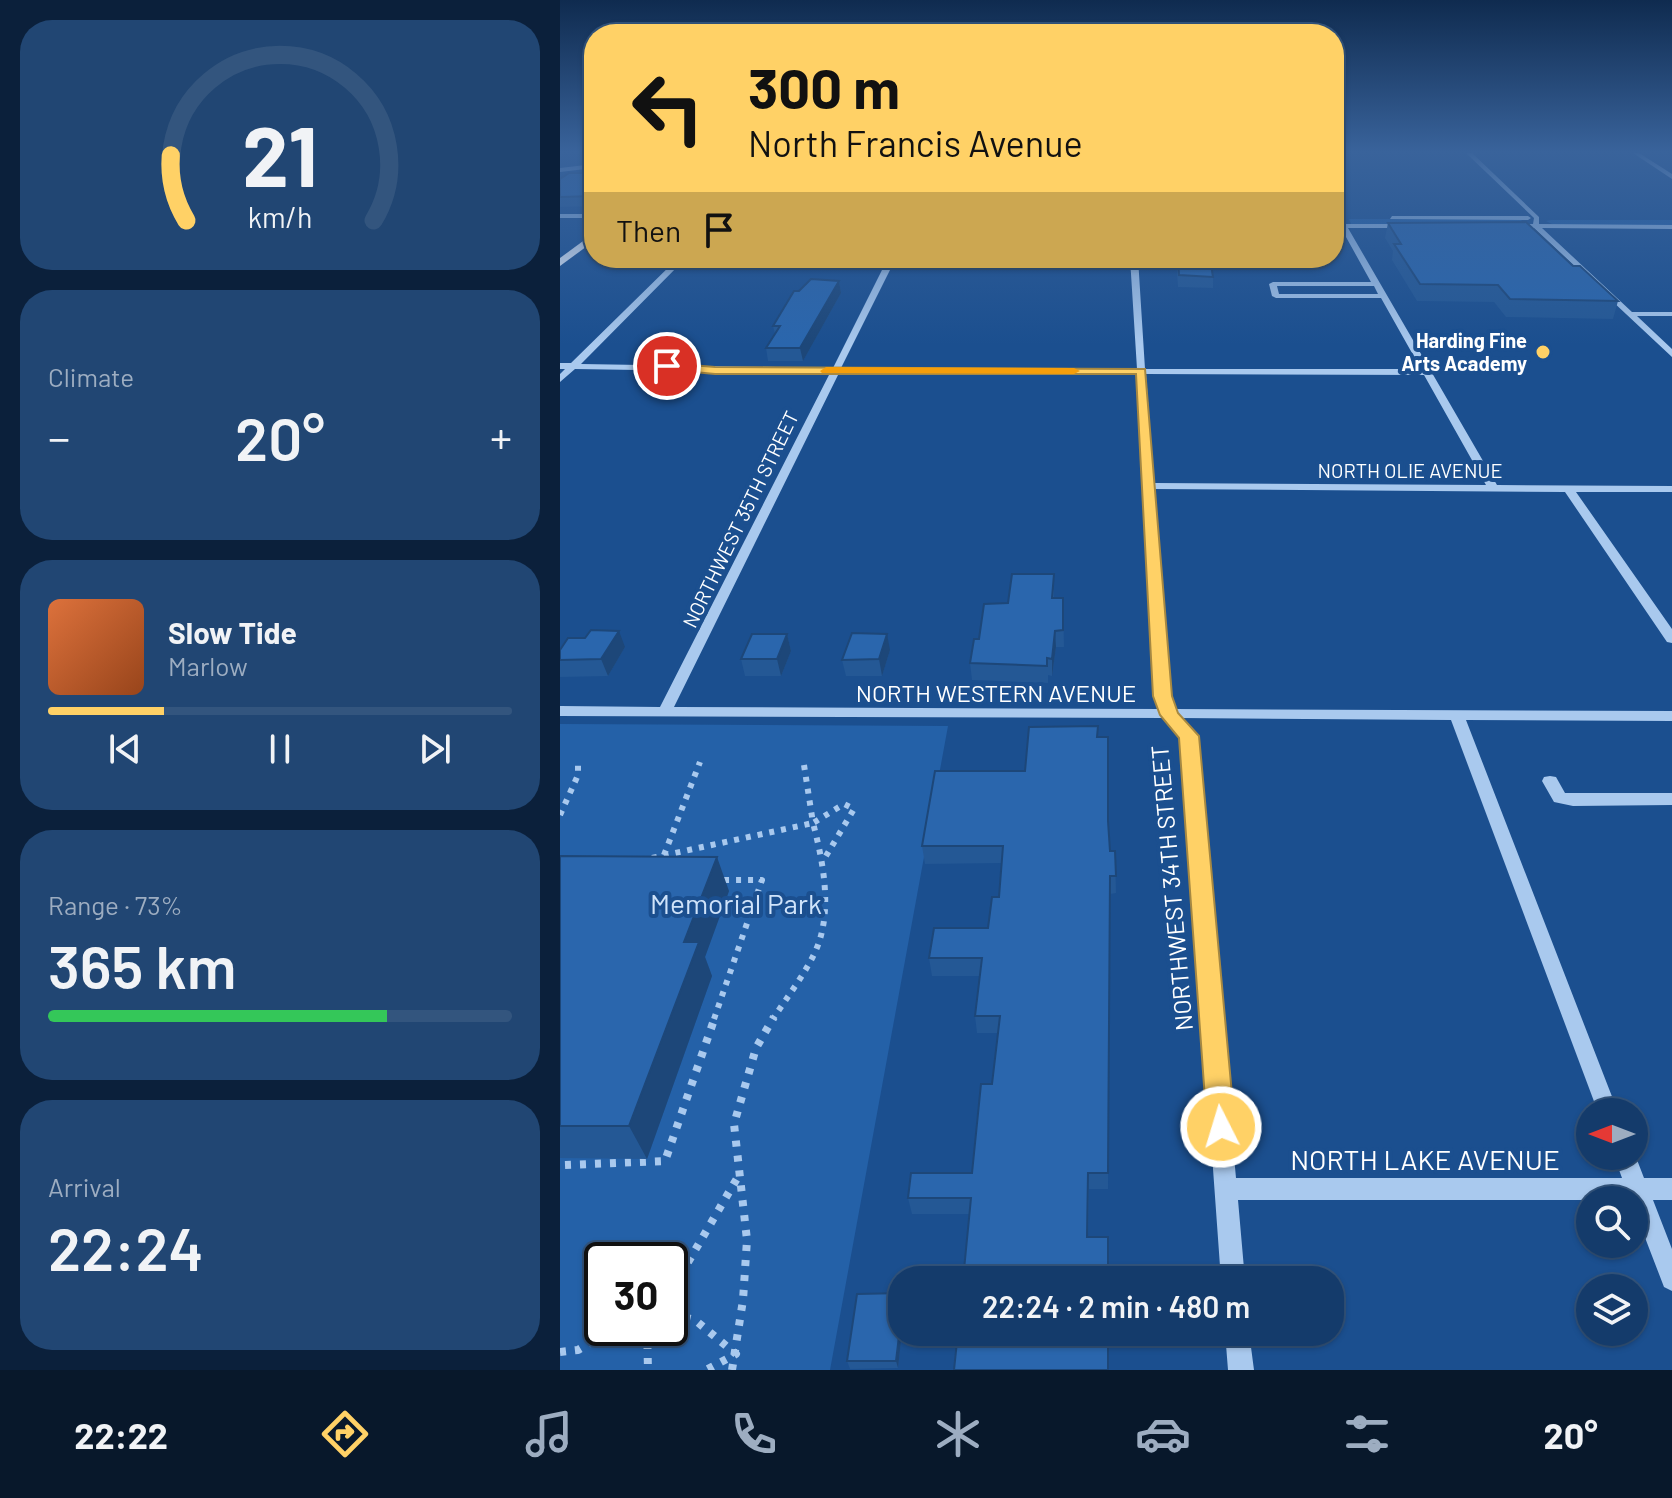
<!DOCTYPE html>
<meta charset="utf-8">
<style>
body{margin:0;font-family:Barlow,sans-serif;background:#214673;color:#f1f3f6;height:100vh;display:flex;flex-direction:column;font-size:30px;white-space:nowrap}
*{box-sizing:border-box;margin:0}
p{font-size:26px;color:#9dadc1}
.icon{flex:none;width:44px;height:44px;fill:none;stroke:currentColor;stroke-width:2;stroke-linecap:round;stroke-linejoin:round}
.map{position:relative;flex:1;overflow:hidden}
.details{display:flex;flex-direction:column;gap:20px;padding:20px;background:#0b203b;width:560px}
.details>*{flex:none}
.guide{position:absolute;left:24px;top:24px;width:760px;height:244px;border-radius:32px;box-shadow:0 2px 6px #0004,0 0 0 2px #33557e;background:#ffd166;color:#111;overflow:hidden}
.needle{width:52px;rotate:270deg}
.controls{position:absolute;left:1016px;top:1098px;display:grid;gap:16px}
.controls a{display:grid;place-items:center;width:72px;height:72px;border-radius:50%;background:#143b6b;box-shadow:0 2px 6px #0004,0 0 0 2px #33557e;font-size:40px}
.speed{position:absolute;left:24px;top:1242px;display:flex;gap:16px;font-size:40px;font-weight:700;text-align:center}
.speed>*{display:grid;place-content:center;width:104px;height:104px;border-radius:50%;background:#143b6b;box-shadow:0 2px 6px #0004,0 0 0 2px #33557e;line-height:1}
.speed .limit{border:4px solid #111;border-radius:12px;background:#fff;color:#111}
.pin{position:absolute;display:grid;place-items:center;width:68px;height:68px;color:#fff;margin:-34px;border:4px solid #fff;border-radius:50%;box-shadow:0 2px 8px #0007}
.me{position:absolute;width:88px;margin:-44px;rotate:355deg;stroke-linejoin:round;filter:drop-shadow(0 0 6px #0008)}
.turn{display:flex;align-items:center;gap:28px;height:168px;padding:0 32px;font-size:36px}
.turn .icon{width:104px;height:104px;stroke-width:2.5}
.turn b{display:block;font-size:56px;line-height:68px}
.then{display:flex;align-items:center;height:76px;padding:0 32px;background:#0003;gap:16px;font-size:30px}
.big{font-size:60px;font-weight:600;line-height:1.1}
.details .widget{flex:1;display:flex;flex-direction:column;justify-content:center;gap:12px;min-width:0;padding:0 28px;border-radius:32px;background:#214673}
.details .dial{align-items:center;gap:0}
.dial svg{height:208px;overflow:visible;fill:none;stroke:#33557e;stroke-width:7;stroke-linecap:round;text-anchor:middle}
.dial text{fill:#f1f3f6;stroke:none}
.song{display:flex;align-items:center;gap:24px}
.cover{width:96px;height:96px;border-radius:12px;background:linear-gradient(135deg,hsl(20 70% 55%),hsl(20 70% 35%))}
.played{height:8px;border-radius:4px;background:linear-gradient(90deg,#ffd166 25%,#33557e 25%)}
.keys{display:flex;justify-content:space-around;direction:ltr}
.heat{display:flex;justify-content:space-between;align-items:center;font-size:44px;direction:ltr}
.charge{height:12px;border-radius:6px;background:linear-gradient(90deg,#34c759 73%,#33557e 0)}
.trip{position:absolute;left:328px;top:1266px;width:456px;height:80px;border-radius:32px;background:#143b6b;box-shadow:0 2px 6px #0004,0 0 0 2px #33557e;font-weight:600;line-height:80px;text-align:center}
.dock{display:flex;height:128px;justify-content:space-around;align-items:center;background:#08182b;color:#9dadc1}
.dock .icon{width:56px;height:56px}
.dock .on{color:#ffd166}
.dock b{font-size:36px;color:#f1f3f6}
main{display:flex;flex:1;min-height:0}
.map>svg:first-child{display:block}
.green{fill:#2461a8;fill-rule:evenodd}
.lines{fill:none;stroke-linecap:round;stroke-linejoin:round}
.path-far1{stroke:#a9c9ee;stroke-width:6;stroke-dasharray:5 7;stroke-linecap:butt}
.path{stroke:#a9c9ee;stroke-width:8;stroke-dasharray:6 9;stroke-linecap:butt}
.minor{fill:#a9c9ee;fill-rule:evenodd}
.major{fill:#f0f6ff;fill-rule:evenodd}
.wall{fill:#245895}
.shaded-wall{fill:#1d4779}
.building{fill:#2a66ad;stroke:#1d4779;stroke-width:2}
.route{fill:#ffd166;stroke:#a68842;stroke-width:2}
.slow{fill:#f59e0b}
.poi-dot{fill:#ffd166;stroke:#1b4f8f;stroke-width:3}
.labels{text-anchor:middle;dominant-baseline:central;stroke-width:8;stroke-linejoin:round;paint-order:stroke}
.far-poi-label{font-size:20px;font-weight:bold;fill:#fff;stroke:#1b4f8f;text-anchor:end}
.far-street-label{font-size:20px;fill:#fff;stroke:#1b4f8f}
.street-label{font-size:24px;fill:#fff;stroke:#1b4f8f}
.near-park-label{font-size:28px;fill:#cfe3fa;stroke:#1b4f8f}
.near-street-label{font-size:28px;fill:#fff;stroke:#1b4f8f}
</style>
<main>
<section class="details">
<div class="widget dial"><svg viewBox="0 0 100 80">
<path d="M14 69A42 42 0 1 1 86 69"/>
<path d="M14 69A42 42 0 0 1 8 44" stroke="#ffd166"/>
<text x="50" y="56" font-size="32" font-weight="700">21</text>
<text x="50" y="72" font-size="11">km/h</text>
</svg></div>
<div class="widget"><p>Climate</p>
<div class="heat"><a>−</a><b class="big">20°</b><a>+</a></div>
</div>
<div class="widget">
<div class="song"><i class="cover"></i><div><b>Slow Tide</b><p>Marlow</p></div></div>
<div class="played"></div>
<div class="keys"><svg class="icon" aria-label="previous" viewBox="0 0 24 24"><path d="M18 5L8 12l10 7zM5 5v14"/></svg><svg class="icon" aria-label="pause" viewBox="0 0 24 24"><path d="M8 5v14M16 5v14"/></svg><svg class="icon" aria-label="next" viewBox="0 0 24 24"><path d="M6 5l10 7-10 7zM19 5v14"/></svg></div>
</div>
<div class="widget"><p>Range · 73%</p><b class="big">365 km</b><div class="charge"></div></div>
<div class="widget"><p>Arrival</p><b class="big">22:24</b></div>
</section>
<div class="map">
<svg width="1112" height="1370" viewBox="0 0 1112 1370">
<rect width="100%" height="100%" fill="#1b4f8f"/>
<path class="green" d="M789 219H960L965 224H791Z
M991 220H1112V225H994L986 221Z
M0 724 388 726 270 1370H0ZM42 1260H110V1328H42Z"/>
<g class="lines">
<path class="path-far1" d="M244 765 253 823 284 804 294 809 263 861
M0 815 18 775V762
M104 855 140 762
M92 858 253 823C263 861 272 907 258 945 249 969 227 997 213 1019
M154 1019 202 880H162"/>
<path class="path" d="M5 1165 105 1161 155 1017
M110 1286 120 1276 179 1175
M110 1314 135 1320 176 1354 146 1370
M87 1328 88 1370
M0 1352 18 1350 54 1328
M172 1370 183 1300 187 1240 174 1124 196 1048 214 1017"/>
<path class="minor" d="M906 153H912L979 217V224L1112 225V229L982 228 1072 312H1112V316H1077L1112 349V357L974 228 952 227 954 224H973L974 218Z
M1073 153H1079L1112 174V179Z
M34 164V168L0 172V168Z
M774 208 785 224H846L849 226 846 228H788L937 485 1112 486V492H1016L1112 629V643L1107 642 1005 492 594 489 609 696 614 709 1112 711V721L906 720 1058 1112H1038L891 720 621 718 636 736 676 1178H1062L1054 1156H1074V1152L1084 1178H1112V1200H1093L1112 1249V1291L1104 1287 1074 1209V1200H678L685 1280H661L622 737 604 718 0 716V706L100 707 270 373 15 369 0 382V374L5 369H0V363H11L118 258H126L21 364 273 368 328 258H336L281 368 577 369 570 258H578L585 369H861L821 298H716L712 296 709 284 713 282H811L781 228H774V224H779L774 216ZM717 286H814L818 294H719ZM279 373 577 374 595 696 600 709 114 707ZM586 374 864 375 926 485 594 483Z
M0 214H34V218H0Z
M832 216H968L971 218 968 220 830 219Z
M990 776 996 777 1005 793H1112V805L1013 806 994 802 982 781 984 777Z
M665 1332H689L694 1370H668Z"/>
<path class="major" d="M34 233V241L0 266V258Z"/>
</g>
<path class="wall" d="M34 173V206L0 207V179Z
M828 223 1013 266 1058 301 1053 319 946 317 934 302 857 301 832 260 833 251 825 238Z
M616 258H650L653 277V288L618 287Z
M279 281 281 293 243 361H208L206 348 215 334 213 326 239 291Z
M494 590V598H503L504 647H496L492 676 488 675V683L412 680 410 663 419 639 448 603Z
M227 634 231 651 221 676H185L181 659Z
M65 647 48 676 0 677V650Z
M330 650 322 676H286L282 660Z
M538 737 548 822 550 851H555L556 893 550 894 548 1189H529L528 1237 548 1280 410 1214H352L348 1198 412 1173 432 1084 438 1033H417L415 1016 420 976H372L369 958 428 928 439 897 442 863 365 864 362 846 465 771Z
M0 856 169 891 145 957 152 976 87 1159 0 1158Z
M342 1293V1332L338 1368 290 1369 287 1361Z"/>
<path class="shaded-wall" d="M279 281 281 293 243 361 240 348Z
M59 631 65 647 48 676 41 659Z
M495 631 496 647 492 676V659Z
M227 634 231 651 221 676 217 659Z
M327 634 330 650 322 676 319 659Z
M157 857 169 891 145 957 152 976 87 1159 69 1126 124 942Z
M341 1319 342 1332 338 1368 336 1361Z"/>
<path class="building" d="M9 173H34V196L0 197V179Z
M966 222 1013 266H1020L1058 301 950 299 938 285 860 284 834 244H841L828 223Z
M618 258H650L653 277 619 275Z
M251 279 279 281 240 348H206L220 326H213L234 291H239Z
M452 574H494L492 598H503V630L495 631 492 659 487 658V666L410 663 414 639H419L424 604 448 603Z
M31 630 59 631 41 659 0 660V650L8 638H25Z
M292 633 327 634 319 659 282 660Z
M192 634H227L217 659H181Z
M538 726 537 737H548V821L550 851H555L556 876H550L548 1173H528L527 1237H548V1280H403L411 1198H348L351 1173H412L421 1084H432L440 1016H415L422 958H369L374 928H428L432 897H439L443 846H362L375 771H465L469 727Z
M0 856 157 857 124 942H139L69 1126H0Z
M342 1293V1319H341L336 1361H287L297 1294Z
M398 1332H525V1344H548V1370H394Z"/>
<linearGradient id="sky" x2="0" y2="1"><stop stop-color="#0f2b4f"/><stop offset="0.44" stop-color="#39639b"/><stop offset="1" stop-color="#39639b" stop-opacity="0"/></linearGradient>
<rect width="1112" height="345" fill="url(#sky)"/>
<path class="route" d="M107 363 155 367 585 369 612 696 618 713 639 736 675 1127 671 1136 661 1140 651 1136 647 1127 619 738 600 715 593 696 576 374H155L103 369V364Z"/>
<path class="slow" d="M266 367 514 368 520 371 514 374 262 373 260 371Z"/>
<circle class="poi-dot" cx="983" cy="352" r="8"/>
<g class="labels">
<g class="far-poi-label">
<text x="967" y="340">Harding Fine<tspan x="967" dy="23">Arts Academy</tspan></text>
</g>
<g class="far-street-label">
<text x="850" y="470">NORTH OLIE AVENUE</text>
<text transform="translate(180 519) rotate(-64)">NORTHWEST 35TH STREET</text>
</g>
<g class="street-label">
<text x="436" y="692">NORTH WESTERN AVENUE</text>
<text transform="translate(611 888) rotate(-95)">NORTHWEST 34TH STREET</text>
</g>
<g class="near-park-label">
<text x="176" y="903">Memorial Park</text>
</g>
<g class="near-street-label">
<text x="865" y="1159">NORTH LAKE AVENUE</text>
</g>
</g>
</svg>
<div class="controls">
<a><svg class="needle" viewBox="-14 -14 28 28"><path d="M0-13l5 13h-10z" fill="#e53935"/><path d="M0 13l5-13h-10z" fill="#9dadc1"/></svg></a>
<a><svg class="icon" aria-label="search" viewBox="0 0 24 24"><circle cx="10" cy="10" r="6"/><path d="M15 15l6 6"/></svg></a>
<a><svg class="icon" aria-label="layers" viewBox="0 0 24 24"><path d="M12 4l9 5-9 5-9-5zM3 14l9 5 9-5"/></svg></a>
</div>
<div class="speed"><div class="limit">30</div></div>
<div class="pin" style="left:107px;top:366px;background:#d93025"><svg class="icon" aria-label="arrive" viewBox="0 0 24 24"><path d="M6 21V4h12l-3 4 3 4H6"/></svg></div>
<svg class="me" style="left:661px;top:1127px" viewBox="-20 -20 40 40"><circle r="17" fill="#ffd166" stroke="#fff" stroke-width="3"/><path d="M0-11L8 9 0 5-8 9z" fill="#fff"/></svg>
<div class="trip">22:24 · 2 min · 480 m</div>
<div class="guide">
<div class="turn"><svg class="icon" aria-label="left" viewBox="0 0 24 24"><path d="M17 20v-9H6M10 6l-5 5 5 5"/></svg><div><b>300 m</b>North Francis Avenue</div></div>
<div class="then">Then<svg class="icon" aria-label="arrive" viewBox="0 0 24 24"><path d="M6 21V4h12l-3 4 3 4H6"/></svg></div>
</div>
</div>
</main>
<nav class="dock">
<b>22:22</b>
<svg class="icon on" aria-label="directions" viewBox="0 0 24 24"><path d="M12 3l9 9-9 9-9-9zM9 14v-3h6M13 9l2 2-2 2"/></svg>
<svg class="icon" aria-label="music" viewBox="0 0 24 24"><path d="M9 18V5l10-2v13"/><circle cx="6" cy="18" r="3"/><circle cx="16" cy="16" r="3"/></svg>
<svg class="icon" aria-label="phone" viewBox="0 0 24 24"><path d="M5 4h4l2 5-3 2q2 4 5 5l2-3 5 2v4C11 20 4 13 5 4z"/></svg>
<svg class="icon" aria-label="climate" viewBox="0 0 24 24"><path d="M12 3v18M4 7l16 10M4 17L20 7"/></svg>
<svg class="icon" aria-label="car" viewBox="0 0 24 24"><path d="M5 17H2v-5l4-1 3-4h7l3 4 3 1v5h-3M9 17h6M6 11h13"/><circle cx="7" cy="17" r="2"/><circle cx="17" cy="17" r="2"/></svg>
<svg class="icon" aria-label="filters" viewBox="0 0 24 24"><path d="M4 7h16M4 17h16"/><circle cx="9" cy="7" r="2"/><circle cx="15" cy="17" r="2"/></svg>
<b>20°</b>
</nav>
